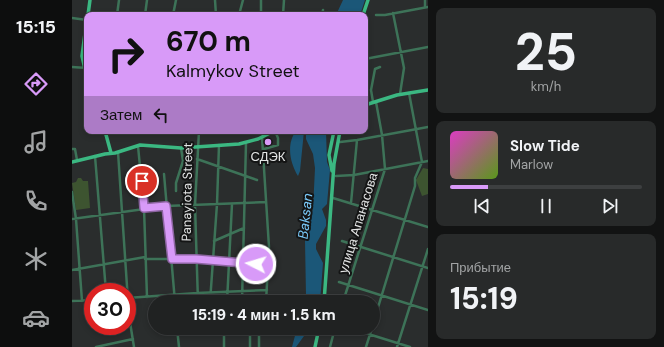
<!DOCTYPE html>
<html lang="ru">
<meta charset="utf-8">
<style>
body{margin:0;font-family:"DM Sans",sans-serif;background:#282a2a;color:#f1f3f6;height:100vh;display:flex;flex-direction:column;font-size:15px;white-space:nowrap}
*{box-sizing:border-box;margin:0}
p{font-size:13px;color:#a2a4a5}
.icon{flex:none;width:22px;height:22px;fill:none;stroke:currentColor;stroke-width:2;stroke-linecap:round;stroke-linejoin:round}
.map{position:relative;flex:1;overflow:hidden}
.side{display:flex;flex-direction:column;gap:8px;padding:8px;background:#121313;width:236px}
.side>*{flex:none}
.guide{position:absolute;left:12px;top:12px;width:284px;height:122px;border-radius:8px;box-shadow:0 2px 6px #0003,0 0 0 1px #3d3f40;background:#d89af8;color:#111;overflow:hidden}
.speed{position:absolute;left:12px;top:283px;display:flex;gap:8px;font-size:20px;font-weight:700;text-align:center}
.speed>*{display:grid;place-content:center;width:52px;height:52px;border-radius:50%;background:#202222;box-shadow:0 2px 6px #0003,0 0 0 1px #3d3f40;line-height:1}
.speed .limit{border:6px solid #d22;background:#fff;color:#111}
.pin{position:absolute;display:grid;place-items:center;width:34px;height:34px;color:#fff;margin:-17px;border:2px solid #fff;border-radius:50%;box-shadow:0 1px 4px #0007}
.me{position:absolute;width:44px;margin:-22px;rotate:275deg;stroke-linejoin:round;filter:drop-shadow(0 0 3px #0008)}
.turn{display:flex;align-items:center;gap:14px;height:84px;padding:0 16px;font-size:18px}
.turn .icon{width:52px;height:52px;stroke-width:2.5}
.turn b{display:block;font-size:28px;line-height:34px}
.then{display:flex;align-items:center;height:38px;padding:0 16px;background:#0003;gap:8px;font-size:15px}
.big{font-size:30px;font-weight:800;line-height:1.1}
.side .tile{flex:1;display:flex;flex-direction:column;justify-content:center;gap:6px;min-width:0;padding:0 14px;border-radius:8px;background:#282a2a}
.side .dial{align-items:center;gap:0}
.dial b{font-size:52px;line-height:1}
.song{display:flex;align-items:center;gap:12px}
.cover{width:48px;height:48px;border-radius:6px;background:linear-gradient(135deg,hsl(310 70% 55%),hsl(90 70% 35%))}
.played{height:4px;border-radius:2px;background:linear-gradient(90deg,#d89af8 20%,#3d3f40 20%)}
.keys{display:flex;justify-content:space-around;direction:ltr}
.trip{position:absolute;left:76px;top:295px;width:232px;height:40px;border-radius:20px;background:#202222;box-shadow:0 2px 6px #0003,0 0 0 1px #3d3f40;font-weight:800;line-height:40px;text-align:center}
main{display:flex;flex:1;min-height:0}
.tabs{display:flex;flex-direction:column;width:72px;justify-content:space-around;align-items:center;background:#0d0e0e;color:#a2a4a5}
.tabs .icon{width:28px;height:28px}
.tabs .active{color:#d89af8}
.tabs b{font-size:18px;color:#f1f3f6}
.map>svg:first-child{display:block}
.green{fill:#3d5430}
.water{fill:#1b5778}
.lines{fill:none;stroke-linecap:round;stroke-linejoin:round}
.minor{stroke:#3d7358;stroke-width:2.5}
.major{stroke:#3bb882;stroke-width:3.5}
.route-casing{stroke:#8c64a1;stroke-width:10}
.route{stroke:#d89af8;stroke-width:7}
.poi-dot{fill:#d89af8;stroke:#141515;stroke-width:1.5}
.labels{text-anchor:middle;dominant-baseline:central;stroke-width:4;stroke-linejoin:round;paint-order:stroke}
.poi-label{font-size:13px;fill:#e2e4e4;stroke:#141515}
.street-label{font-size:13px;fill:#e2e4e4;stroke:#141515}
.water-label{font-size:14px;font-style:italic;fill:#7bcbfb;stroke:#141515}
</style>
<main>
<nav class="tabs">
<b>15:15</b>
<svg class="icon active" aria-label="directions" viewBox="0 0 24 24"><path d="M12 3l9 9-9 9-9-9zM9 14v-3h6M13 9l2 2-2 2"/></svg>
<svg class="icon" aria-label="music" viewBox="0 0 24 24"><path d="M9 18V5l10-2v13"/><circle cx="6" cy="18" r="3"/><circle cx="16" cy="16" r="3"/></svg>
<svg class="icon" aria-label="phone" viewBox="0 0 24 24"><path d="M5 4h4l2 5-3 2q2 4 5 5l2-3 5 2v4C11 20 4 13 5 4z"/></svg>
<svg class="icon" aria-label="climate" viewBox="0 0 24 24"><path d="M12 3v18M4 7l16 10M4 17L20 7"/></svg>
<svg class="icon" aria-label="car" viewBox="0 0 24 24"><path d="M5 17H2v-5l4-1 3-4h7l3 4 3 1v5h-3M9 17h6M6 11h13"/><circle cx="7" cy="17" r="2"/><circle cx="17" cy="17" r="2"/></svg>
</nav>
<div class="map">
<svg width="356" height="347" viewBox="0 0 356 347">
<rect width="100%" height="100%" fill="#2a2d2d"/>
<path class="green" d="M351 168 356 169V194L350 196 344 180Z
M6 178H9L11 181H16L18 208 4 210 0 183 4 182Z"/>
<path class="water" d="M271 0H293L288 15H264Z
M224 131H232L228 171 226 176C218 163 214 144 224 131Z
M234 131H254L255 162 258 170 255 204 250 209 254 220V226L244 244V249L251 263 248 302H231L234 295 233 241 241 209 243 168 241 154 234 139Z
M225 328H241L232 336 224 347H220Z"/>
<g class="lines">
<path class="minor" d="M143 0 144 15
M353 0V7
M321 13 332 68 328 94
M45 15 47 0
M73 15 75 0
M101 15 104 0
M167 15 171 0
M189 15V0
M211 15 212 0
M250 15 251 10
M304 15H313L356 7
M0 18 15 20
M293 59 356 47
M0 67 15 68
M301 102 299 90 303 69 308 67
M190 137 197 247 194 302
M268 142 285 140 356 127
M66 146 72 208 75 297
M0 149H3L5 160
M192 149 206 145V138L203 131
M46 152 57 316 62 347
M23 156 34 292
M125 159 185 180
M92 174 103 302
M264 176 282 175 356 161
M104 191V183L111 161 109 148
M0 192 4 219 10 301
M261 198 356 227
M279 203 285 140
M0 219 94 206 194 202
M142 241 172 228
M270 241 356 268
M73 259H124L197 265
M0 270 73 257
M267 282 356 310
M55 298 125 293 195 290
M0 301 21 300
M126 302 123 205 127 131
M138 302 145 204 147 145
M155 302 160 204
M170 302 174 143
M180 302V296
M271 302 313 169 310 135 304 102
M301 324 343 186V178L350 162 337 93
M105 328 107 347
M126 328V333
M178 328V347
M277 328 338 347
M187 330V347
M106 333H152L189 330 191 328
M137 333V328
M24 347 61 339
M152 347V333
M258 347 263 328
M294 347 300 328
M325 347 356 249"/>
<path class="major" d="M16 15 18 0
M291 15 296 0
M15 18 10 56 15 78
M293 105 325 95 356 90
M33 131 39 153
M0 162 33 154 43 153 68 145 109 148 167 144 186 139 202 131
M260 171 257 155 262 131
M252 302 262 164 268 131
M243 347 247 328"/>
</g>
<g class="lines">
<defs>
<path id="route" d="M70 181 72 208 94 206 100 259H124L184 264"/>
</defs>
<use href="#route" class="route-casing"/>
<use href="#route" class="route"/>
</g>
<circle class="poi-dot" cx="196" cy="142" r="4"/>
<g class="labels">
<g class="poi-label">
<text x="196" y="156">СДЭК</text>
</g>
<g class="street-label">
<text transform="translate(115 192) rotate(-89)">Panayiota Street</text>
<text transform="translate(286 223) rotate(-73)">улица Апанасова</text>
</g>
<g class="water-label">
<text transform="translate(233 216) rotate(-84)">Baksan</text>
</g>
</g>
</svg>
<div class="speed"><div class="limit">30</div></div>
<div class="pin" style="left:70px;top:181px;background:#d93025"><svg class="icon" aria-label="arrive" viewBox="0 0 24 24"><path d="M6 21V4h12l-3 4 3 4H6"/></svg></div>
<svg class="me" style="left:184px;top:264px" viewBox="-20 -20 40 40"><circle r="17" fill="#d89af8" stroke="#fff" stroke-width="3"/><path d="M0-11L8 9 0 5-8 9z" fill="#fff"/></svg>
<div class="trip">15:19 · 4 мин · 1.5 km</div>
<div class="guide">
<div class="turn"><svg class="icon" aria-label="right" viewBox="0 0 24 24"><path d="M7 20v-9h11M14 6l5 5-5 5"/></svg><div><b>670 m</b>Kalmykov Street</div></div>
<div class="then">Затем<svg class="icon" aria-label="left" viewBox="0 0 24 24"><path d="M17 20v-9H6M10 6l-5 5 5 5"/></svg></div>
</div>
</div>
<section class="side">
<div class="tile dial"><b>25</b><p>km/h</p></div>
<div class="tile">
<div class="song"><i class="cover"></i><div><b>Slow Tide</b><p>Marlow</p></div></div>
<div class="played"></div>
<div class="keys"><svg class="icon" aria-label="previous" viewBox="0 0 24 24"><path d="M18 5L8 12l10 7zM5 5v14"/></svg><svg class="icon" aria-label="pause" viewBox="0 0 24 24"><path d="M8 5v14M16 5v14"/></svg><svg class="icon" aria-label="next" viewBox="0 0 24 24"><path d="M6 5l10 7-10 7zM19 5v14"/></svg></div>
</div>
<div class="tile"><p>Прибытие</p><b class="big">15:19</b></div>
</section>
</main>
